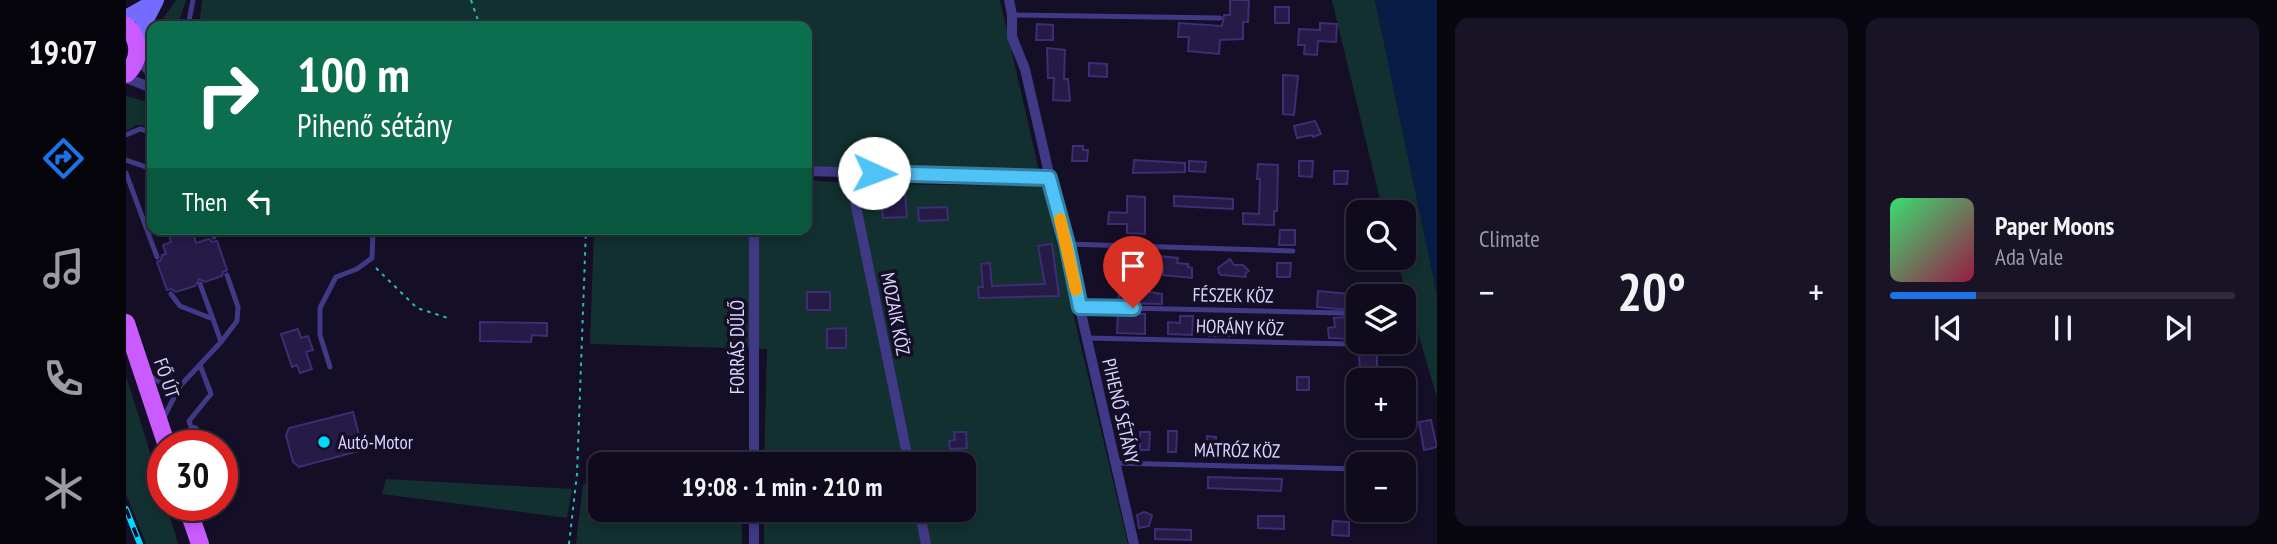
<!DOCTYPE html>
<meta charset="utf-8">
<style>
body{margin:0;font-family:"PT Sans Narrow",sans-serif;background:#181425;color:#f1f3f6;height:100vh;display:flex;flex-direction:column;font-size:26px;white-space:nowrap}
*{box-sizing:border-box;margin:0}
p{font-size:23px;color:#9b9ba3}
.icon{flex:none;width:38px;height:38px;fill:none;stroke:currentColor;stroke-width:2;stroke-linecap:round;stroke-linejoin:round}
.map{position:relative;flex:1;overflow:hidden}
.side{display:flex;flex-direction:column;gap:18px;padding:18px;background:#08060f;width:840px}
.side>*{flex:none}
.banner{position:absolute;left:21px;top:21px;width:665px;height:214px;border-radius:14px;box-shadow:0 4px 10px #0003,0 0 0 2px #2f2b3b;background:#0b6e4f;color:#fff;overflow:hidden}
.tools{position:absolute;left:1220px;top:200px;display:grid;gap:14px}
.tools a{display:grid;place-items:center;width:70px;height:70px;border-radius:14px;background:#0f0b1c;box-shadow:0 4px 10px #0003,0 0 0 2px #2f2b3b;font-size:35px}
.speed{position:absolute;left:21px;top:430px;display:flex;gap:14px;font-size:35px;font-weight:700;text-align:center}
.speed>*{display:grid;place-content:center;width:91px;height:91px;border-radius:50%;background:#0f0b1c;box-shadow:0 4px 10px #0003,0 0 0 2px #2f2b3b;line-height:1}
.speed .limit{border:10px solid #d22;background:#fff;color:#111}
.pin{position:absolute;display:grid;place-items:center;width:60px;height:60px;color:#fff;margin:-72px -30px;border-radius:50% 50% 50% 0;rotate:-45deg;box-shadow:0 0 7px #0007}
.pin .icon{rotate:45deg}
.me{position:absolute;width:77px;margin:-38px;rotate:92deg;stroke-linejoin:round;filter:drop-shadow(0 0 5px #0008)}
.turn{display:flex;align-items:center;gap:24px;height:147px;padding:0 35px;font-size:32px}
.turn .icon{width:91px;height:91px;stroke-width:2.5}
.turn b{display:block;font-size:49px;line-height:60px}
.then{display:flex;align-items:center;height:66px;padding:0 35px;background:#0003;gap:14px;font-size:26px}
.big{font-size:52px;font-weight:700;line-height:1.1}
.side .card{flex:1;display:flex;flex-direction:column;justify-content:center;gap:10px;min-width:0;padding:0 24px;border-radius:14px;background:#181425}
.song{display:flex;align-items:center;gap:21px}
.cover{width:84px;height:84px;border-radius:10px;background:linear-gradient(135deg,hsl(140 70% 55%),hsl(340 70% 35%))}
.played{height:7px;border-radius:4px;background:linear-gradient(90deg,#1a73e8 25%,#2f2b3b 25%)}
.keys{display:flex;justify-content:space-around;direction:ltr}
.heat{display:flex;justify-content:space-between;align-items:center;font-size:38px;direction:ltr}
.side .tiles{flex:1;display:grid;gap:18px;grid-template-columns:repeat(2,1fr)}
.trip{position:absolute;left:462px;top:452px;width:388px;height:70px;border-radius:14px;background:#0f0b1c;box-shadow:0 4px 10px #0003,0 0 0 2px #2f2b3b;font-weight:700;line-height:70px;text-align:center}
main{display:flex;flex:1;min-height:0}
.menu{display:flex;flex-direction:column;width:126px;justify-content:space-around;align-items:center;background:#06040b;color:#9b9ba3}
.menu .icon{width:49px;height:49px}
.menu .current{color:#1a73e8}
.menu b{font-size:32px;color:#f1f3f6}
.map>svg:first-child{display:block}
.green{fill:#123030}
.water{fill:#091c45}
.building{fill:#261a47;stroke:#3e2c74;stroke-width:2}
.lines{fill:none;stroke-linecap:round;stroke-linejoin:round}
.path{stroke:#2dbab8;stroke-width:2;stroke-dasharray:3.5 5;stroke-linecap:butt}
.service{stroke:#403986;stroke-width:5}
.minor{stroke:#403986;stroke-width:10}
.secondary{stroke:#766bff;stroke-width:16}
.primary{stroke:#ca5bff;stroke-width:18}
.rail-casing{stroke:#00d8ff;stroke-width:6}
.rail{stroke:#140f26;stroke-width:3.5;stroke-dasharray:10;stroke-linecap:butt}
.route-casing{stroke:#337fa1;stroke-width:18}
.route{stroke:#4fc3f7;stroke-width:12}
.slow{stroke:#f59e0b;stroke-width:12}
.poi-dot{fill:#00d8ff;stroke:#140f26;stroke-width:2.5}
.labels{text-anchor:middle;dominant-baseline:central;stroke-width:7;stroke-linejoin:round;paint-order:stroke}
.street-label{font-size:19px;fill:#dbd4ff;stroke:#140f26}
.poi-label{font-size:19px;fill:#dbd4ff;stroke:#140f26;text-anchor:start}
</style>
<main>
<nav class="menu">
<b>19:07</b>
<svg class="icon current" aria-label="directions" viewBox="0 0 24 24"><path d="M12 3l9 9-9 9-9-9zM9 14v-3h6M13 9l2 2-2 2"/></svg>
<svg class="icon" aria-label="music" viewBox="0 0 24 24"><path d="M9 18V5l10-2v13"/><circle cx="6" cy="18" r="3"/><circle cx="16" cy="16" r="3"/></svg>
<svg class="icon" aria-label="phone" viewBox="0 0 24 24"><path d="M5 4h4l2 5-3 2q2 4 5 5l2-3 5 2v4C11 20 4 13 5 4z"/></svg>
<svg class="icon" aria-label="climate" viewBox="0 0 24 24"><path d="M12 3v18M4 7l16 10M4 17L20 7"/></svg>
</nav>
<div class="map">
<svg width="1311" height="544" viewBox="0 0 1311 544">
<rect width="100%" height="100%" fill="#140f26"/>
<path class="green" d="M50 0H60L53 22 54 26H32Z
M76 0H874L914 175 681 166V26H73Z
M1206 0H1249L1311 294V398L1270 257H1278V212H1257Z
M0 96 26 103V126L11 125 0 131Z
M681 180 737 184 914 186 916 182 1002 544H638V509H838V464H638L641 349 464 344 468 229H681Z
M0 376 37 493V506H41L52 544H20L0 494Z
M260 479 446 489 441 518 256 494Z
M457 484H474V509H615L616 544H450Z"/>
<path class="water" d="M1249 0H1311V294Z"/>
<path class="building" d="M1104 0H1123L1122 22H1117V39L1094 40 1093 54 1062 51 1063 37H1052L1053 23 1096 26 1098 15H1104Z
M1149 7H1163V23H1149Z
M1194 23 1211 24 1210 42 1192 41 1191 55 1178 54 1179 45H1172L1173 29 1194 30Z
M911 24 927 25V40H910Z
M921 48 939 50 938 79H942L944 101 927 100 928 78H922Z
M963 63 981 64V77L963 76Z
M1157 75 1172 76 1168 115 1157 114Z
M1189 121 1195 134 1187 137 1186 135 1171 138 1168 126Z
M947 146H957V150H962L961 161H946Z
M1008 160 1059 163V172L1007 173Z
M1063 161 1080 162 1079 172 1063 171Z
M1173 161H1187L1186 177 1173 176Z
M1132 164 1152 165 1151 211H1148V225L1117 224V213L1133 214 1134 179H1131Z
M1208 171H1222L1221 184H1208Z
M779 193 781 217 757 218 756 205 765 204V194Z
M1001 196 1019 197V234L1001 233V224H982L983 212 1001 213Z
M1048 196 1107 199V209L1048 206Z
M821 207 822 220 793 221 792 208Z
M41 229H66L70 243 83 239 86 242 91 241 101 270 97 272 96 276 79 282 73 279 69 286 50 292 46 289 41 290 31 262 35 260 36 255 40 254 37 245 45 242Z
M1154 230H1169V245H1153Z
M926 244 933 296 853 298 852 287H857L855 264 864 263 866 286 919 284 912 246Z
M1022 255 1052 258 1051 263 1062 264V267L1066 268V278L1037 275V267H1021Z
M1104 259 1108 265H1117L1123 271 1119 274 1120 277 1095 275 1093 273 1092 268Z
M1151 263H1165L1164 277H1151Z
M994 284 1024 285V292L1036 294V304L992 303Z
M1192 291 1223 294V310L1191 307Z
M681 292H704V310H681Z
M992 313 1019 314V334L991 333Z
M1054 316H1067L1066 335 1042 334V322L1054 323Z
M1221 317 1223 339 1203 338 1202 328 1209 327 1208 318Z
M1089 320 1105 321V336H1083V326H1089Z
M354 322 421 323V336L406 335 405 342 354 341Z
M1134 323 1151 324V337H1133Z
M720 328V348H701V329Z
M172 329 175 338 182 336 187 350 180 352 186 369 174 373 171 365 166 367 155 334Z
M1233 347H1251V380H1234Z
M1171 377H1183V390H1171Z
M1224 393H1232V423H1223Z
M227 412 237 450 173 467 167 462 160 435 163 428Z
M1305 420 1311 447 1298 450 1293 422Z
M1042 431H1051L1050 452H1042Z
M828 432H840L841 448 824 449 823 441 829 440Z
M1014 432H1024L1023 450H1014Z
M1081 436 1090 437V453H1080Z
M1082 477 1156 479 1155 491 1082 488Z
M1018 512 1026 515 1023 526 1013 528 1011 515Z
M1132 516H1158V529L1132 528Z
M1207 521 1223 522V536L1206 535Z
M1029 529 1065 530V540L1029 539Z"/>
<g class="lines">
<path class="path" d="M345 0 354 26
M250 268 291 308 325 319
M443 544 451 474 460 229"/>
<path class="service" d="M886 15 1094 18
M62 26 67 0
M0 135 14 129 26 132
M0 160 26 169
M0 173 31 257
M85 229 88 237
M941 244 1167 251
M74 284 87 319
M45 294 54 306 87 319 95 342
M954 307 1218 313
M960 338 1224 344
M204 367 194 335V308L210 277 231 269 246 258 247 229
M22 375 34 382 54 386
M37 419 54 386 95 342 111 321 112 307 101 275
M70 428 65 427 63 421 85 394 74 365
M989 463 1232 469"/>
<path class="minor" d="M883 0 886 15V37L899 69 1008 544
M11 58 26 74
M0 78 26 88
M681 171 923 178
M723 172 783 464
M628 229V464
M628 509V544
M793 509 800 544"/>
<path class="secondary" d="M0 18 28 2
M10 39 30 0"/>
<path class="primary" d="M0 26C15 40 15 60 0 74
M0 323 41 446
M61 506 74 544"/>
<defs>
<path id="rail" d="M0 509 14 544"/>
</defs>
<use href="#rail" class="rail-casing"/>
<use href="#rail" class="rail"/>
</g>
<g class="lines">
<defs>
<path id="route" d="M748 173 923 178 941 244 954 307 1007 308"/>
</defs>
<use href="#route" class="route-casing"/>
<use href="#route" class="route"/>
<path class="slow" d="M934 219 950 290"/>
</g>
<circle class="poi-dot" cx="198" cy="442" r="7"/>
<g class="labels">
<g class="street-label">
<text transform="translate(1107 295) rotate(1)">FÉSZEK KÖZ</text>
<text transform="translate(770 314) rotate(79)">MOZAIK KÖZ</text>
<text transform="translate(1114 327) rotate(2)">HORÁNY KÖZ</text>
<text transform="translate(611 347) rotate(-90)">FORRÁS DŰLŐ</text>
<text transform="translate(41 378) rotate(71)">FŐ ÚT</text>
<text transform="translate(995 411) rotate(77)">PIHENŐ SÉTÁNY</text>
<text transform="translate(1111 450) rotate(1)">MATRÓZ KÖZ</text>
</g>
<g class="poi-label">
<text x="212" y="442">Autó-Motor</text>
</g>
</g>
</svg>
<div class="tools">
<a><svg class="icon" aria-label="search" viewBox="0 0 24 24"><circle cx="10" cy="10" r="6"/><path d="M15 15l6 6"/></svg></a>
<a><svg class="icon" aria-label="layers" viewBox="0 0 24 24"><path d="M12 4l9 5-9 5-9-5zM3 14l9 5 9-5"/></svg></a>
<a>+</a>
<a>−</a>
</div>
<div class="speed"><div class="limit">30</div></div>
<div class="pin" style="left:1007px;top:308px;background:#d93025"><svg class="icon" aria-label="arrive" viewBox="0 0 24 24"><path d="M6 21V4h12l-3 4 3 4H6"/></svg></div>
<svg class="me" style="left:748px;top:173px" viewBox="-20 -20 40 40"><circle r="19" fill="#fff"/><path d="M0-13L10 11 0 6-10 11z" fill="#4fc3f7"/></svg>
<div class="trip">19:08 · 1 min · 210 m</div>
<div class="banner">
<div class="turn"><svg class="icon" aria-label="right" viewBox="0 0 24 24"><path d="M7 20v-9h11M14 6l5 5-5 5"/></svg><div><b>100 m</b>Pihenő sétány</div></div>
<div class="then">Then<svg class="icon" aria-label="left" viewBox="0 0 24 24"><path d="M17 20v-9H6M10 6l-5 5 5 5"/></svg></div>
</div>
</div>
<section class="side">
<div class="tiles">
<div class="card"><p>Climate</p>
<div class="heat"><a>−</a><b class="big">20°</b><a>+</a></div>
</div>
<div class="card">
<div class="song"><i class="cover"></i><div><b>Paper Moons</b><p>Ada Vale</p></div></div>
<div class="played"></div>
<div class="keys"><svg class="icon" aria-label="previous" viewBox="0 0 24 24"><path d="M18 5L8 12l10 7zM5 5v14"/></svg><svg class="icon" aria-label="pause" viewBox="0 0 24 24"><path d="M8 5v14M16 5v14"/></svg><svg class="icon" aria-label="next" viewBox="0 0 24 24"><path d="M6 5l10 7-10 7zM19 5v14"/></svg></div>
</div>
</div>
</section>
</main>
